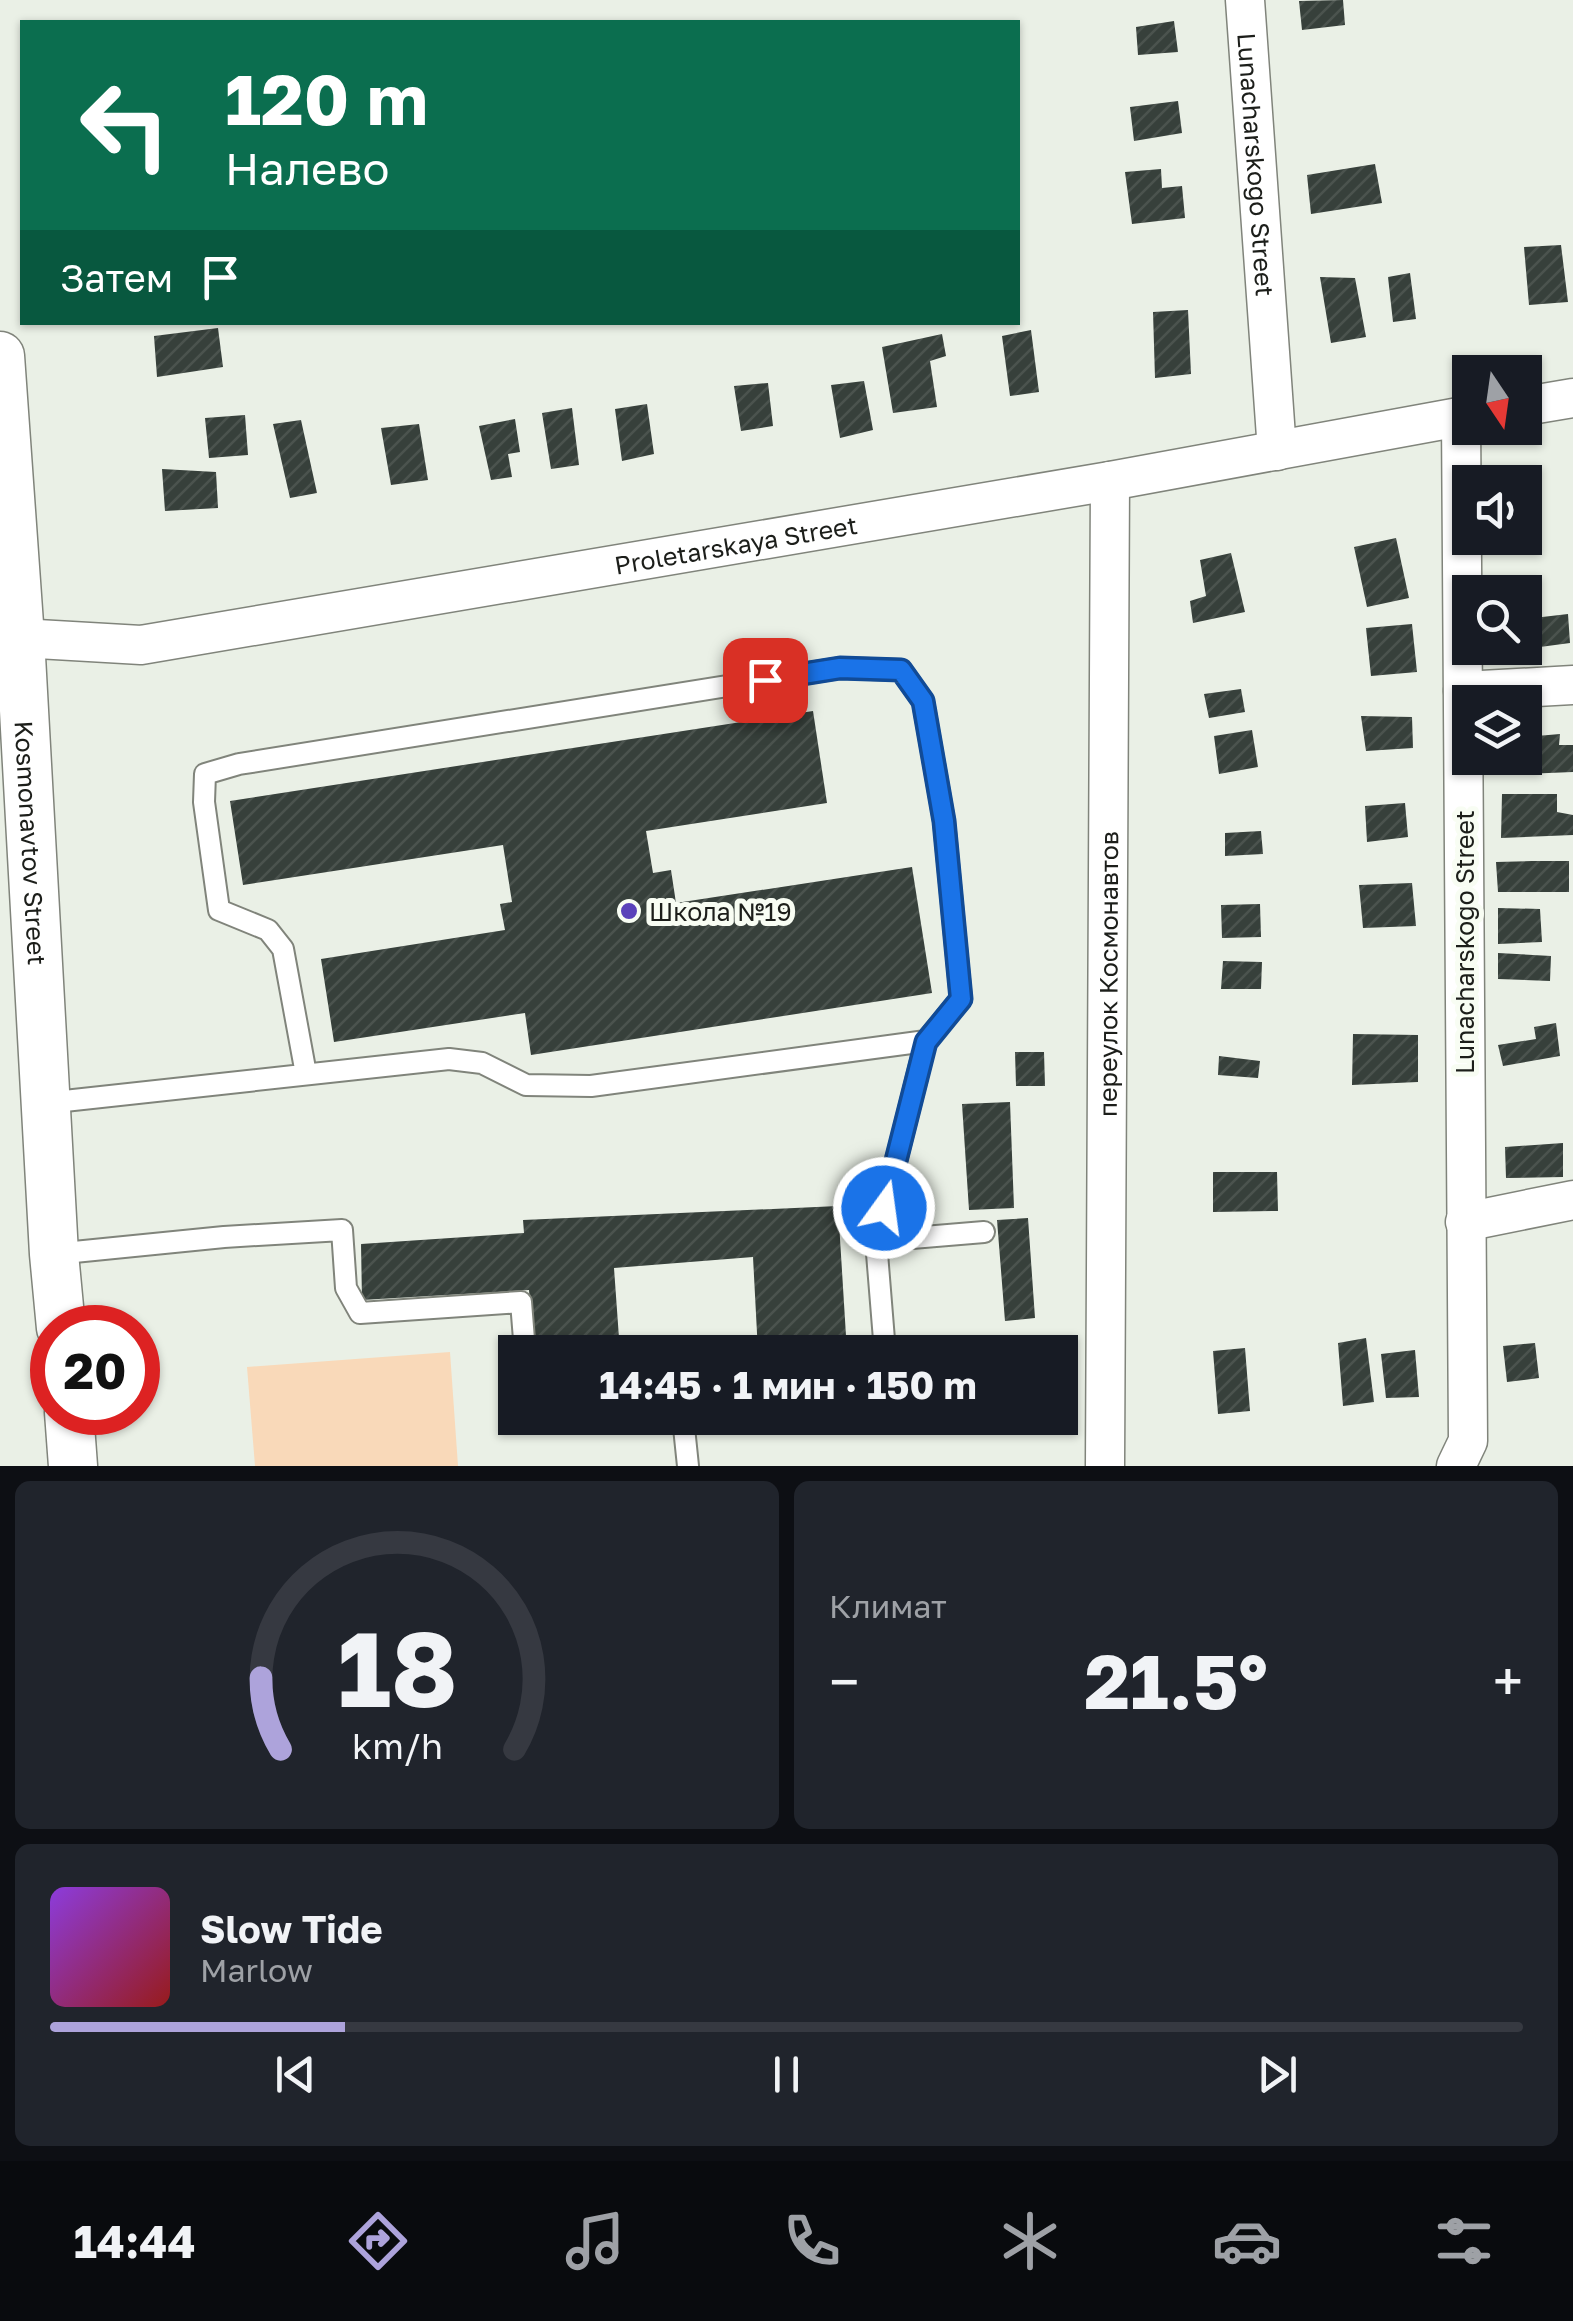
<!DOCTYPE html>
<html lang="ru">
<meta charset="utf-8">
<style>
body{margin:0;font-family:"Golos Text",sans-serif;background:#20242c;color:#f1f3f6;height:100vh;display:flex;flex-direction:column;font-size:38px;white-space:nowrap}
*{box-sizing:border-box;margin:0}
p{font-size:32px;color:#9ea1a6}
.icon{flex:none;width:55px;height:55px;fill:none;stroke:currentColor;stroke-width:2;stroke-linecap:round;stroke-linejoin:round}
.map{position:relative;height:1466px;overflow:hidden}
.side{display:flex;flex-direction:column;gap:15px;padding:15px;background:#0d0f14;flex:1}
.side>*{flex:none}
.top-card{position:absolute;left:20px;top:20px;width:1000px;height:305px;border-radius:0px;box-shadow:0 2px 8px #0004;background:#0b6e4f;color:#fff;overflow:hidden}
.needle{width:65px;rotate:167deg}
.buttons{position:absolute;left:1452px;top:355px;display:grid;gap:20px}
.buttons a{display:grid;place-items:center;width:90px;height:90px;border-radius:0px;background:#171b24;box-shadow:0 2px 8px #0004;font-size:50px}
.speed{position:absolute;left:30px;top:1305px;display:flex;gap:20px;font-size:50px;font-weight:700;text-align:center}
.speed>*{display:grid;place-content:center;width:130px;height:130px;border-radius:50%;background:#171b24;box-shadow:0 2px 8px #0004;line-height:1}
.speed .limit{border:15px solid #d22;background:#fff;color:#111}
.pin{position:absolute;display:grid;place-items:center;width:85px;height:85px;color:#fff;margin:-42px;border-radius:20px;box-shadow:0 5px 15px #0006}
.me{position:absolute;width:110px;margin:-55px;rotate:14deg;stroke-linejoin:round;filter:drop-shadow(0 0 8px #0008)}
.turn{display:flex;align-items:center;gap:35px;height:210px;padding:0 40px;font-size:45px}
.turn .icon{width:130px;height:130px;stroke-width:2.5}
.turn b{display:block;font-size:70px;line-height:85px}
.then{display:flex;align-items:center;height:95px;padding:0 40px;background:#0003;gap:20px;font-size:38px}
.big{font-size:75px;font-weight:700;line-height:1.1}
.side .card{flex:1;display:flex;flex-direction:column;justify-content:center;gap:15px;min-width:0;padding:0 35px;border-radius:15px;background:#20242c}
.side .dial{align-items:center;gap:0}
.dial svg{height:260px;overflow:visible;fill:none;stroke:#363941;stroke-width:7;stroke-linecap:round;text-anchor:middle}
.dial text{fill:#f1f3f6;stroke:none}
.song{display:flex;align-items:center;gap:30px}
.cover{width:120px;height:120px;border-radius:15px;background:linear-gradient(135deg,hsl(270 70% 55%),hsl(0 70% 35%))}
.played{height:10px;border-radius:5px;background:linear-gradient(90deg,#ada3db 20%,#363941 20%)}
.keys{display:flex;justify-content:space-around;direction:ltr}
.heat{display:flex;justify-content:space-between;align-items:center;font-size:55px;direction:ltr}
.side .tiles{flex:1;display:grid;gap:15px;grid-template-columns:1fr 1fr}
.card:last-child{grid-column:span 2}
.trip{position:absolute;left:498px;top:1335px;width:580px;height:100px;border-radius:0px;background:#171b24;box-shadow:0 2px 8px #0004;font-weight:700;line-height:100px;text-align:center}
.dock{display:flex;height:160px;justify-content:space-around;align-items:center;background:#090b0e;color:#9ea1a6}
.dock .icon{width:70px;height:70px}
.dock .active{color:#ada3db}
.dock b{font-size:45px;color:#f1f3f6}
.map>svg:first-child{display:block}
.pitch{fill:#f9d9b9}
.building{fill:url(#building-hatch)}
.lines{fill:none;stroke-linecap:round;stroke-linejoin:round}
.service-casing{stroke:#80847b;stroke-width:24}
.minor-casing{stroke:#80847b;stroke-width:41}
.tertiary-casing{stroke:#80847b;stroke-width:51}
.service{stroke:#fff;stroke-width:20}
.minor{stroke:#fff;stroke-width:38}
.tertiary{stroke:#fff;stroke-width:48}
.route-casing{stroke:#114b97;stroke-width:25}
.route{stroke:#1a73e8;stroke-width:18}
.poi-dot{fill:#5a42ba;stroke:#f8fdf3;stroke-width:4}
.labels{text-anchor:middle;dominant-baseline:central;stroke-width:10;stroke-linejoin:round;paint-order:stroke}
.street-label{font-size:25px;fill:#1c1e1a;stroke:#f8fdf3}
.poi-label{font-size:25px;fill:#1c1e1a;stroke:#f8fdf3;text-anchor:start}
</style>
<div class="map">
<svg width="1573" height="1466" viewBox="0 0 1573 1466">
<defs>
<pattern id="building-hatch" width="6" height="6" patternUnits="userSpaceOnUse" patternTransform="scale(2.5)"><rect width="6" height="6" fill="#37403b"/><path d="M-1 1l2-2M0 6l6-6M5 7l2-2" fill="none" stroke="#4b534e"/></pattern>
</defs>
<rect width="100%" height="100%" fill="#eaf0e6"/>
<path class="pitch" d="M450 1352 458 1466H255L247 1367Z"/>
<path class="building" d="M1343 0 1345 25 1302 30 1299 1Z
M1174 21 1178 52 1138 55 1136 27Z
M1178 101 1182 133 1134 141 1130 107Z
M1375 164 1382 203 1311 214 1307 175Z
M1161 169 1162 188 1182 186 1185 218 1132 224 1125 172Z
M1561 245 1568 302 1529 305 1524 247Z
M1410 273 1416 319 1393 322 1388 277Z
M1320 277 1355 278 1366 337 1331 343Z
M1188 310 1191 374 1155 378 1153 312Z
M218 328 223 367 157 377 154 336Z
M1031 330 1039 392 1010 396 1002 336Z
M942 334 946 356 930 361 937 407 893 413 882 347Z
M864 381 873 430 840 438 831 385Z
M768 383 773 426 741 431 734 386Z
M647 404 654 454 622 461 615 409Z
M572 408 579 465 551 469 542 413Z
M245 415 248 455 209 458 205 418Z
M515 419 520 452 508 454 512 477 491 480 479 426Z
M301 420 317 493 290 498 273 424Z
M419 424 428 480 391 485 381 428Z
M162 469 216 472 218 508 165 511Z
M1396 538 1409 598 1367 607 1354 547Z
M1231 553 1245 612 1193 623 1190 601 1206 596 1200 560Z
M1568 614 1570 643 1525 649V619Z
M1412 624 1417 672 1371 676 1366 628Z
M1241 689 1245 712 1209 718 1204 694Z
M813 711 827 803 646 831 653 873 671 870 676 903 912 867 932 993 531 1055 525 1013 334 1042 321 959 505 930 500 904 512 902 503 845 243 885 230 801Z
M1361 716 1412 717 1413 748 1366 751Z
M1252 730 1258 767 1219 774 1214 736Z
M1560 734 1559 745H1573V772L1502 775 1501 758H1525V737Z
M1502 794H1557V812L1573 815V835L1501 838Z
M1405 803 1408 837 1367 842 1365 806Z
M1261 831 1263 854 1225 856V833Z
M1532 861H1569V892H1498L1496 862Z
M1412 883 1416 926 1363 928 1359 885Z
M1260 904 1261 937 1222 938 1221 905Z
M1498 908 1540 909 1542 942 1498 944Z
M1498 953 1551 956 1550 981 1498 979Z
M1223 961 1262 962 1261 989H1221Z
M1556 1023 1560 1056 1503 1066 1498 1045 1536 1039 1534 1027Z
M1353 1034 1418 1035V1082L1352 1085Z
M1015 1052H1044L1045 1086H1016Z
M1219 1056 1260 1061 1258 1078 1218 1075Z
M1010 1102 1014 1208 969 1210 962 1104Z
M1563 1143V1177L1506 1178 1505 1147Z
M1213 1172H1277L1278 1211 1213 1212Z
M838 1206 847 1352H758L753 1257 614 1268 620 1352H534L529 1290 362 1300 361 1244 524 1233 523 1220Z
M1028 1218 1035 1318 1005 1321 997 1220Z
M1366 1338 1374 1402 1343 1406 1338 1343Z
M1535 1343 1539 1378 1507 1382 1503 1346Z
M1245 1348 1250 1411 1218 1414 1213 1351Z
M1415 1350 1419 1397 1386 1398 1381 1354Z
M1022 1418H1056V1424L1022 1426Z"/>
<g class="lines">
<defs>
<path id="service" d="M46 1103 449 1059 482 1063 526 1085 591 1086 926 1041 961 999 944 821 923 701 901 670 840 668 239 764 205 774 204 802 219 910 268 930 283 949 306 1074
M876 1241 926 1041
M54 1254 224 1237 342 1230 346 1288 360 1313 521 1302 525 1352
M885 1352 876 1241 984 1232
M683 1418 688 1466"/>
<g id="minor">
<path id="s1" d="M1245 0 1277 451"/>
<path d="M1525 406 1573 398"/>
<path id="s2" d="M0 633 20 638 141 645 1110 481 1470 415"/>
<path d="M1463 691 1573 685"/>
<path d="M1465 1222 1573 1200"/>
<path id="s3" d="M1105 1466 1110 481"/>
<path d="M1456 1466 1468 1441 1461 416"/>
</g>
<g id="tertiary">
<path id="s4" d="M0 356 20 638 54 1254 61 1328"/>
<path d="M69 1412 73 1466"/>
</g>
</defs>
<use href="#service" class="service-casing"/>
<use href="#minor" class="minor-casing"/>
<use href="#tertiary" class="tertiary-casing"/>
<use href="#service" class="service"/>
<use href="#minor" class="minor"/>
<use href="#tertiary" class="tertiary"/>
</g>
<g class="lines">
<defs>
<path id="route" d="M765 680 840 668 901 670 923 701 944 821 961 999 926 1042 884 1208"/>
</defs>
<use href="#route" class="route-casing"/>
<use href="#route" class="route"/>
</g>
<circle class="poi-dot" cx="629" cy="911" r="10"/>
<g class="labels">
<g class="street-label">
<text stroke="none"><textPath href="#s1" startOffset="165">Lunacharskogo Street</textPath></text>
<text stroke="none"><textPath href="#s2" startOffset="745">Proletarskaya Street</textPath></text>
<text stroke="none"><textPath href="#s4" startOffset="488">Kosmonavtov Street</textPath></text>
<text transform="translate(1464 942) rotate(-90)">Lunacharskogo Street</text>
<text stroke="none"><textPath href="#s3" startOffset="492">переулок Космонавтов</textPath></text>
</g>
<g class="poi-label">
<text x="649" y="911">Школа №19</text>
</g>
</g>
</svg>
<div class="buttons">
<a><svg class="needle" viewBox="-14 -14 28 28"><path d="M0-13l5 13h-10z" fill="#e53935"/><path d="M0 13l5-13h-10z" fill="#9ea1a6"/></svg></a>
<a><svg class="icon" aria-label="sound" viewBox="0 0 24 24"><path d="M4 9h4l5-4v14l-5-4H4zM17 9q2 3 0 6"/></svg></a>
<a><svg class="icon" aria-label="search" viewBox="0 0 24 24"><circle cx="10" cy="10" r="6"/><path d="M15 15l6 6"/></svg></a>
<a><svg class="icon" aria-label="layers" viewBox="0 0 24 24"><path d="M12 4l9 5-9 5-9-5zM3 14l9 5 9-5"/></svg></a>
</div>
<div class="speed"><div class="limit">20</div></div>
<div class="pin" style="left:765px;top:680px;background:#d93025"><svg class="icon" aria-label="arrive" viewBox="0 0 24 24"><path d="M6 21V4h12l-3 4 3 4H6"/></svg></div>
<svg class="me" style="left:884px;top:1208px" viewBox="-20 -20 40 40"><circle r="17" fill="#1a73e8" stroke="#fff" stroke-width="3"/><path d="M0-11L8 9 0 5-8 9z" fill="#fff"/></svg>
<div class="trip">14:45 · 1 мин · 150 m</div>
<div class="top-card">
<div class="turn"><svg class="icon" aria-label="left" viewBox="0 0 24 24"><path d="M17 20v-9H6M10 6l-5 5 5 5"/></svg><div><b>120 m</b>Налево</div></div>
<div class="then">Затем<svg class="icon" aria-label="arrive" viewBox="0 0 24 24"><path d="M6 21V4h12l-3 4 3 4H6"/></svg></div>
</div>
</div>
<section class="side">
<div class="tiles">
<div class="card dial"><svg viewBox="0 0 100 80">
<path d="M14 69A42 42 0 1 1 86 69"/>
<path d="M14 69A42 42 0 0 1 8 47" stroke="#ada3db"/>
<text x="50" y="56" font-size="32" font-weight="700">18</text>
<text x="50" y="72" font-size="11">km/h</text>
</svg></div>
<div class="card"><p>Климат</p>
<div class="heat"><a>−</a><b class="big">21.5°</b><a>+</a></div>
</div>
<div class="card">
<div class="song"><i class="cover"></i><div><b>Slow Tide</b><p>Marlow</p></div></div>
<div class="played"></div>
<div class="keys"><svg class="icon" aria-label="previous" viewBox="0 0 24 24"><path d="M18 5L8 12l10 7zM5 5v14"/></svg><svg class="icon" aria-label="pause" viewBox="0 0 24 24"><path d="M8 5v14M16 5v14"/></svg><svg class="icon" aria-label="next" viewBox="0 0 24 24"><path d="M6 5l10 7-10 7zM19 5v14"/></svg></div>
</div>
</div>
</section>
<nav class="dock">
<b>14:44</b>
<svg class="icon active" aria-label="directions" viewBox="0 0 24 24"><path d="M12 3l9 9-9 9-9-9zM9 14v-3h6M13 9l2 2-2 2"/></svg>
<svg class="icon" aria-label="music" viewBox="0 0 24 24"><path d="M9 18V5l10-2v13"/><circle cx="6" cy="18" r="3"/><circle cx="16" cy="16" r="3"/></svg>
<svg class="icon" aria-label="phone" viewBox="0 0 24 24"><path d="M5 4h4l2 5-3 2q2 4 5 5l2-3 5 2v4C11 20 4 13 5 4z"/></svg>
<svg class="icon" aria-label="climate" viewBox="0 0 24 24"><path d="M12 3v18M4 7l16 10M4 17L20 7"/></svg>
<svg class="icon" aria-label="car" viewBox="0 0 24 24"><path d="M5 17H2v-5l4-1 3-4h7l3 4 3 1v5h-3M9 17h6M6 11h13"/><circle cx="7" cy="17" r="2"/><circle cx="17" cy="17" r="2"/></svg>
<svg class="icon" aria-label="filters" viewBox="0 0 24 24"><path d="M4 7h16M4 17h16"/><circle cx="9" cy="7" r="2"/><circle cx="15" cy="17" r="2"/></svg>
</nav>
